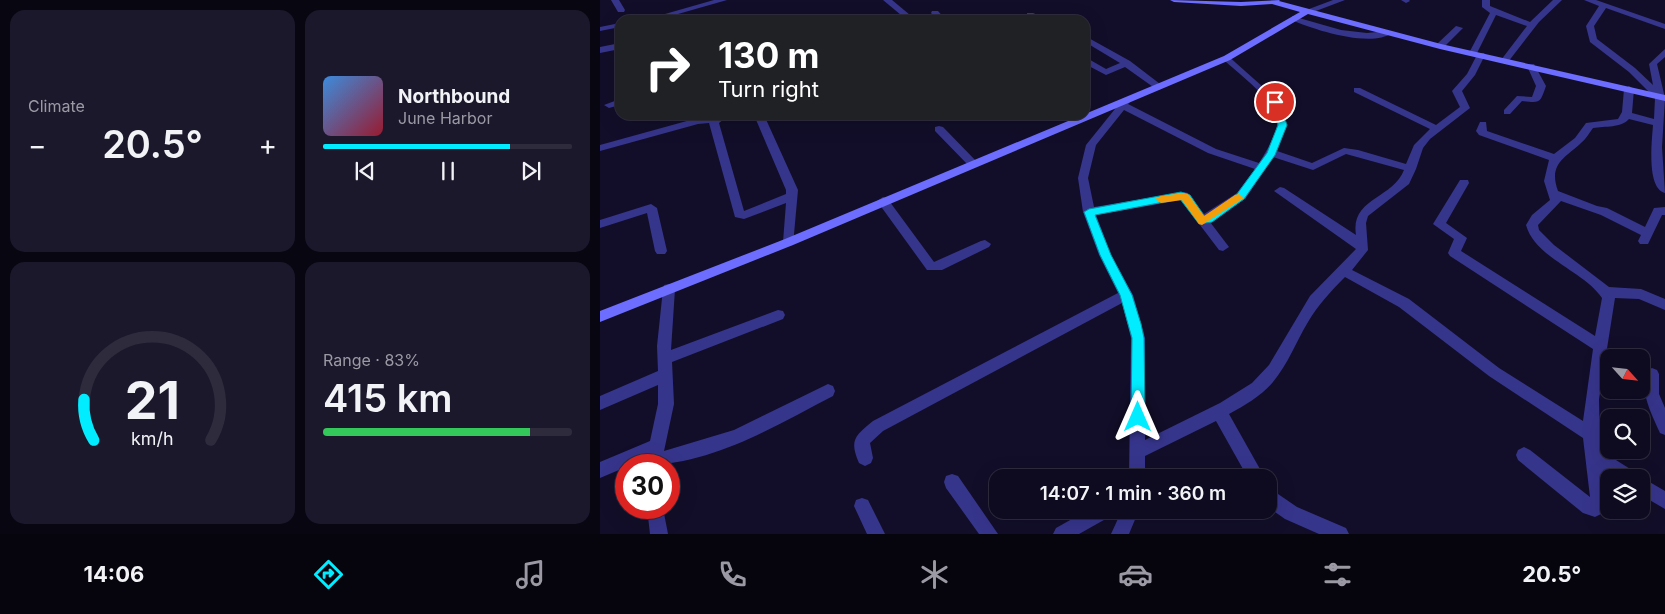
<!DOCTYPE html>
<meta charset="utf-8">
<style>
body{margin:0;font-family:Inter,sans-serif;background:#1c182c;color:#f1f3f6;height:100vh;display:flex;flex-direction:column;font-size:19px;white-space:nowrap}
*{box-sizing:border-box;margin:0}
p{font-size:16px;color:#9b9aa4}
.icon{flex:none;width:28px;height:28px;fill:none;stroke:currentColor;stroke-width:2;stroke-linecap:round;stroke-linejoin:round}
.map{position:relative;flex:1;overflow:hidden}
.details{display:flex;flex-direction:column;gap:10px;padding:10px;background:#080611;width:600px}
.details>*{flex:none}
.hud{position:absolute;left:15px;top:15px;width:475px;height:105px;border-radius:15px;box-shadow:0 5px 20px #0002,0 0 0 1px #2e2b3d;background:#202124;color:#fff;overflow:hidden}
.needle{width:32px;rotate:117deg}
.controls{position:absolute;left:1000px;top:349px;display:grid;gap:10px}
.controls a{display:grid;place-items:center;width:50px;height:50px;border-radius:10px;background:#0e0a1f;box-shadow:0 5px 20px #0002,0 0 0 1px #2e2b3d;font-size:25px}
.speed{position:absolute;left:15px;top:454px;display:flex;gap:10px;font-size:25px;font-weight:700;text-align:center}
.speed>*{display:grid;place-content:center;width:65px;height:65px;border-radius:50%;background:#0e0a1f;box-shadow:0 5px 20px #0002,0 0 0 1px #2e2b3d;line-height:1}
.speed .limit{border:8px solid #d22;background:#fff;color:#111}
.pin{position:absolute;display:grid;place-items:center;width:42px;height:42px;color:#fff;margin:-21px;border:2px solid #fff;border-radius:50%;box-shadow:0 1px 5px #0007}
.me{position:absolute;width:55px;margin:-28px;rotate:0deg;stroke-linejoin:round;filter:drop-shadow(0 0 4px #0008)}
.turn{display:flex;align-items:center;gap:18px;height:105px;padding:0 20px;font-size:22px}
.turn .icon{width:65px;height:65px;stroke-width:2.5}
.turn b{display:block;font-size:35px;line-height:42px}
.big{font-size:38px;font-weight:600;line-height:1.1}
.details .card{flex:1;display:flex;flex-direction:column;justify-content:center;gap:8px;min-width:0;padding:0 18px;border-radius:15px;background:#1c182c}
.details .dial{align-items:center;gap:0}
.dial svg{height:130px;overflow:visible;fill:none;stroke:#2e2b3d;stroke-width:7;stroke-linecap:round;text-anchor:middle}
.dial text{fill:#f1f3f6;stroke:none}
.song{display:flex;align-items:center;gap:15px}
.cover{width:60px;height:60px;border-radius:8px;background:linear-gradient(135deg,hsl(210 70% 55%),hsl(350 70% 35%))}
.played{height:5px;border-radius:2px;background:linear-gradient(90deg,#02ecff 75%,#2e2b3d 75%)}
.keys{display:flex;justify-content:space-around;direction:ltr}
.heat{display:flex;justify-content:space-between;align-items:center;font-size:28px;direction:ltr}
.charge{height:8px;border-radius:4px;background:linear-gradient(90deg,#34c759 83%,#2e2b3d 0)}
.details .tiles{flex:1;display:grid;gap:10px;grid-template-columns:repeat(2,1fr)}
.trip{position:absolute;left:389px;top:469px;width:288px;height:50px;border-radius:15px;background:#0e0a1f;box-shadow:0 5px 20px #0002,0 0 0 1px #2e2b3d;font-weight:600;line-height:50px;text-align:center}
.menu{display:flex;height:80px;justify-content:space-around;align-items:center;background:#06040c;color:#9b9aa4}
.menu .icon{width:35px;height:35px}
.menu .selected{color:#02ecff}
.menu b{font-size:22px;color:#f1f3f6}
main{display:flex;flex:1;min-height:0}
.map>svg:first-child{display:block}
.lines{fill:none;stroke-linecap:round;stroke-linejoin:round}
.street{fill:#36358c;fill-rule:evenodd}
.secondary{fill:#6d6dff;fill-rule:evenodd}
.route{fill:#02ecff;stroke:#0199a6}
.slow{fill:#f59e0b}
</style>
<main>
<section class="details">
<div class="tiles">
<div class="card"><p>Climate</p>
<div class="heat"><a>−</a><b class="big">20.5°</b><a>+</a></div>
</div>
<div class="card">
<div class="song"><i class="cover"></i><div><b>Northbound</b><p>June Harbor</p></div></div>
<div class="played"></div>
<div class="keys"><svg class="icon" aria-label="previous" viewBox="0 0 24 24"><path d="M18 5L8 12l10 7zM5 5v14"/></svg><svg class="icon" aria-label="pause" viewBox="0 0 24 24"><path d="M8 5v14M16 5v14"/></svg><svg class="icon" aria-label="next" viewBox="0 0 24 24"><path d="M6 5l10 7-10 7zM19 5v14"/></svg></div>
</div>
<div class="card dial"><svg viewBox="0 0 100 80">
<path d="M14 69A42 42 0 1 1 86 69"/>
<path d="M14 69A42 42 0 0 1 8 44" stroke="#02ecff"/>
<text x="50" y="56" font-size="32" font-weight="700">21</text>
<text x="50" y="72" font-size="11">km/h</text>
</svg></div>
<div class="card"><p>Range · 83%</p><b class="big">415 km</b><div class="charge"></div></div>
</div>
</section>
<div class="map">
<svg width="1065" height="534" viewBox="0 0 1065 534">
<rect width="100%" height="100%" fill="#120e29"/>
<g class="lines">
<path class="street" d="M11 0H19L25 10 24 12H18Z
M114 0H127L57 20H44Z
M283 0H292L316 20H307Z
M733 0H745L708 14 701 12Z
M801 0H809L810 1 806 3Z
M882 0H890V6L930 22 953 0H962L939 22 908 62 905 63 901 60 927 26 896 15 877 53 870 55 869 53 890 13 882 7Z
M984 0H996L1065 24V29L1006 8 994 26 997 39 1035 68 1053 85 1049 64 1065 49V57L1057 64 1065 98 1062 147 1065 193C1046 188 1052 140 1053 125L1029 119C1021 128 1005 126 993 128 989 133 986 139 981 143 965 158 948 164 958 191L997 206 1007 208 1045 227 1054 208 1065 207V215H1062L1048 244H1040L1038 241 1041 235 1001 215 961 201 938 225 939 230 954 245 1009 287 1041 289 1065 299V310L1039 299 1015 298 999 399 1000 450 1035 472 1037 478H1014L1003 470 1007 506 1005 512 995 517 983 513 918 460 916 455 918 450 924 447 930 450 990 497 983 438 889 376 799 307 745 277C731 291 718 305 708 322 696 342 688 364 673 382 661 396 645 405 629 414L665 478H648L616 421 545 456V478H529L531 338 522 303 283 431 270 443 273 458 271 463 265 466 259 463C249 440 255 436 273 421L518 293 499 255 483 212 478 178 486 145 523 99H529L531 101 528 104 616 149 659 163C664 155 677 134 677 124 676 100 641 76 624 60L623 58 627 55 680 102 687 125 677 151 712 163 744 148 758 150 806 164 814 145 830 129 754 92V88H760L836 125 860 107 852 91 867 74 878 53H884L885 55 875 75 862 91 870 108 830 139 823 148 816 169 809 184 768 216 766 223 768 250 752 270 809 299 899 368 983 421 993 349 850 256 848 253 854 239 833 224 860 180H868L869 183 846 223 867 238 861 251 995 336 1002 298C984 271 935 258 926 225L932 215 950 200 944 181 949 160 879 135 876 131 880 122H886L887 131 954 154 975 138 986 123 1018 119 1022 112 1024 89 1029 86 1034 89 1032 113 1054 119 1055 98 1029 72 990 42 986 26 999 6ZM524 110 608 153 655 169 637 193 604 214 588 193 584 192 494 207 488 178 496 145ZM746 154 804 170C793 199 750 198 756 235L684 188 680 187 674 191 756 249 710 296 669 365 652 383 620 403 545 440V338L533 295 511 255 496 215 581 200 619 250 623 251 629 247 610 222 645 199 673 157 713 170Z
M332 11H338L346 20H337L331 13Z
M427 13H433L450 20H438L427 17Z
M692 16 741 30 767 33 788 31 792 33C771 48 714 30 692 20Z
M20 23V27L0 31V27Z
M856 26 863 28 843 48H837V44Z
M485 36 530 61 564 87 559 90 556 89 525 67 506 75 485 64V57L506 69 520 63 485 42Z
M20 43V49L0 53V47Z
M928 64H934L946 86C940 103 941 103 922 101L910 114H904V110L917 96 932 97 936 86 927 66Z
M20 99V105L9 108 4 105Z
M116 115H129L119 123 144 211 186 194V190L154 115H164L198 190 193 245 189 246 183 242 186 203 144 219 135 217 109 123 98 124 0 151V145L94 119Z
M339 126 343 127 377 162V166H369L335 131V127Z
M283 197 287 198 334 262 381 241 385 240 391 244 389 247 342 270H327L277 201Z
M51 204 57 208 67 251 65 254H57L55 251 47 213 0 228V220Z
M69 284 74 285 75 289 71 350 178 310 183 311 185 315 183 319 72 362 74 404 64 451 134 430 228 384 233 386 235 391 233 396C175 426 112 465 45 465L46 458 26 465V467L0 478V462L50 441 58 404V385L0 410V396L58 371 57 346 63 289 64 285Z
M1052 368 1057 370 1059 374V394L1065 408V435L1060 433C1052 415 1038 389 1047 370Z
M352 474 358 476 398 534H379L346 488 344 482 346 476Z
M1041 477 1065 491V509L1041 495V478H1039Z
M668 487 697 507 746 528 749 534H719L685 519 668 507Z
M262 498 268 500 285 534H267L254 506 256 500Z
M47 508H63L68 534H50Z
M488 510H513L511 516 479 534H453L456 528Z
M522 510H539L529 534H511Z"/>
<path class="secondary" d="M570 0 641 2 680 0 679 1 841 44 1065 95V101L840 49 708 14 630 60 193 245 0 322V311L185 239 624 56 700 12 672 4 641 6 574 2Z"/>
</g>
<path class="route" d="M672 100 679 102 687 125 675 155 644 199 612 222 599 224 580 199 495 215 511 255 532 295 541 324 544 338 545 417 543 421 538 423 533 421 531 417 532 338 528 324 520 295 500 255 484 212 489 209 581 192 590 195 605 217 637 194 667 153 678 125Z"/>
<path class="slow" d="M584 193 588 194 604 216 635 195 639 194 644 198 602 225 599 224 582 200 561 203 555 199 561 196Z"/>
</svg>
<div class="controls">
<a><svg class="needle" viewBox="-14 -14 28 28"><path d="M0-13l5 13h-10z" fill="#e53935"/><path d="M0 13l5-13h-10z" fill="#9b9aa4"/></svg></a>
<a><svg class="icon" aria-label="search" viewBox="0 0 24 24"><circle cx="10" cy="10" r="6"/><path d="M15 15l6 6"/></svg></a>
<a><svg class="icon" aria-label="layers" viewBox="0 0 24 24"><path d="M12 4l9 5-9 5-9-5zM3 14l9 5 9-5"/></svg></a>
</div>
<div class="speed"><div class="limit">30</div></div>
<div class="pin" style="left:675px;top:102px;background:#d93025"><svg class="icon" aria-label="arrive" viewBox="0 0 24 24"><path d="M6 21V4h12l-3 4 3 4H6"/></svg></div>
<svg class="me" style="left:538px;top:417px" viewBox="-20 -20 40 40"><path d="M0-17L14 15 0 8-14 15z" fill="#02ecff" stroke="#fff" stroke-width="4"/></svg>
<div class="trip">14:07 · 1 min · 360 m</div>
<div class="hud">
<div class="turn"><svg class="icon" aria-label="right" viewBox="0 0 24 24"><path d="M7 20v-9h11M14 6l5 5-5 5"/></svg><div><b>130 m</b>Turn right</div></div>
</div>
</div>
</main>
<nav class="menu">
<b>14:06</b>
<svg class="icon selected" aria-label="directions" viewBox="0 0 24 24"><path d="M12 3l9 9-9 9-9-9zM9 14v-3h6M13 9l2 2-2 2"/></svg>
<svg class="icon" aria-label="music" viewBox="0 0 24 24"><path d="M9 18V5l10-2v13"/><circle cx="6" cy="18" r="3"/><circle cx="16" cy="16" r="3"/></svg>
<svg class="icon" aria-label="phone" viewBox="0 0 24 24"><path d="M5 4h4l2 5-3 2q2 4 5 5l2-3 5 2v4C11 20 4 13 5 4z"/></svg>
<svg class="icon" aria-label="climate" viewBox="0 0 24 24"><path d="M12 3v18M4 7l16 10M4 17L20 7"/></svg>
<svg class="icon" aria-label="car" viewBox="0 0 24 24"><path d="M5 17H2v-5l4-1 3-4h7l3 4 3 1v5h-3M9 17h6M6 11h13"/><circle cx="7" cy="17" r="2"/><circle cx="17" cy="17" r="2"/></svg>
<svg class="icon" aria-label="filters" viewBox="0 0 24 24"><path d="M4 7h16M4 17h16"/><circle cx="9" cy="7" r="2"/><circle cx="15" cy="17" r="2"/></svg>
<b>20.5°</b>
</nav>
